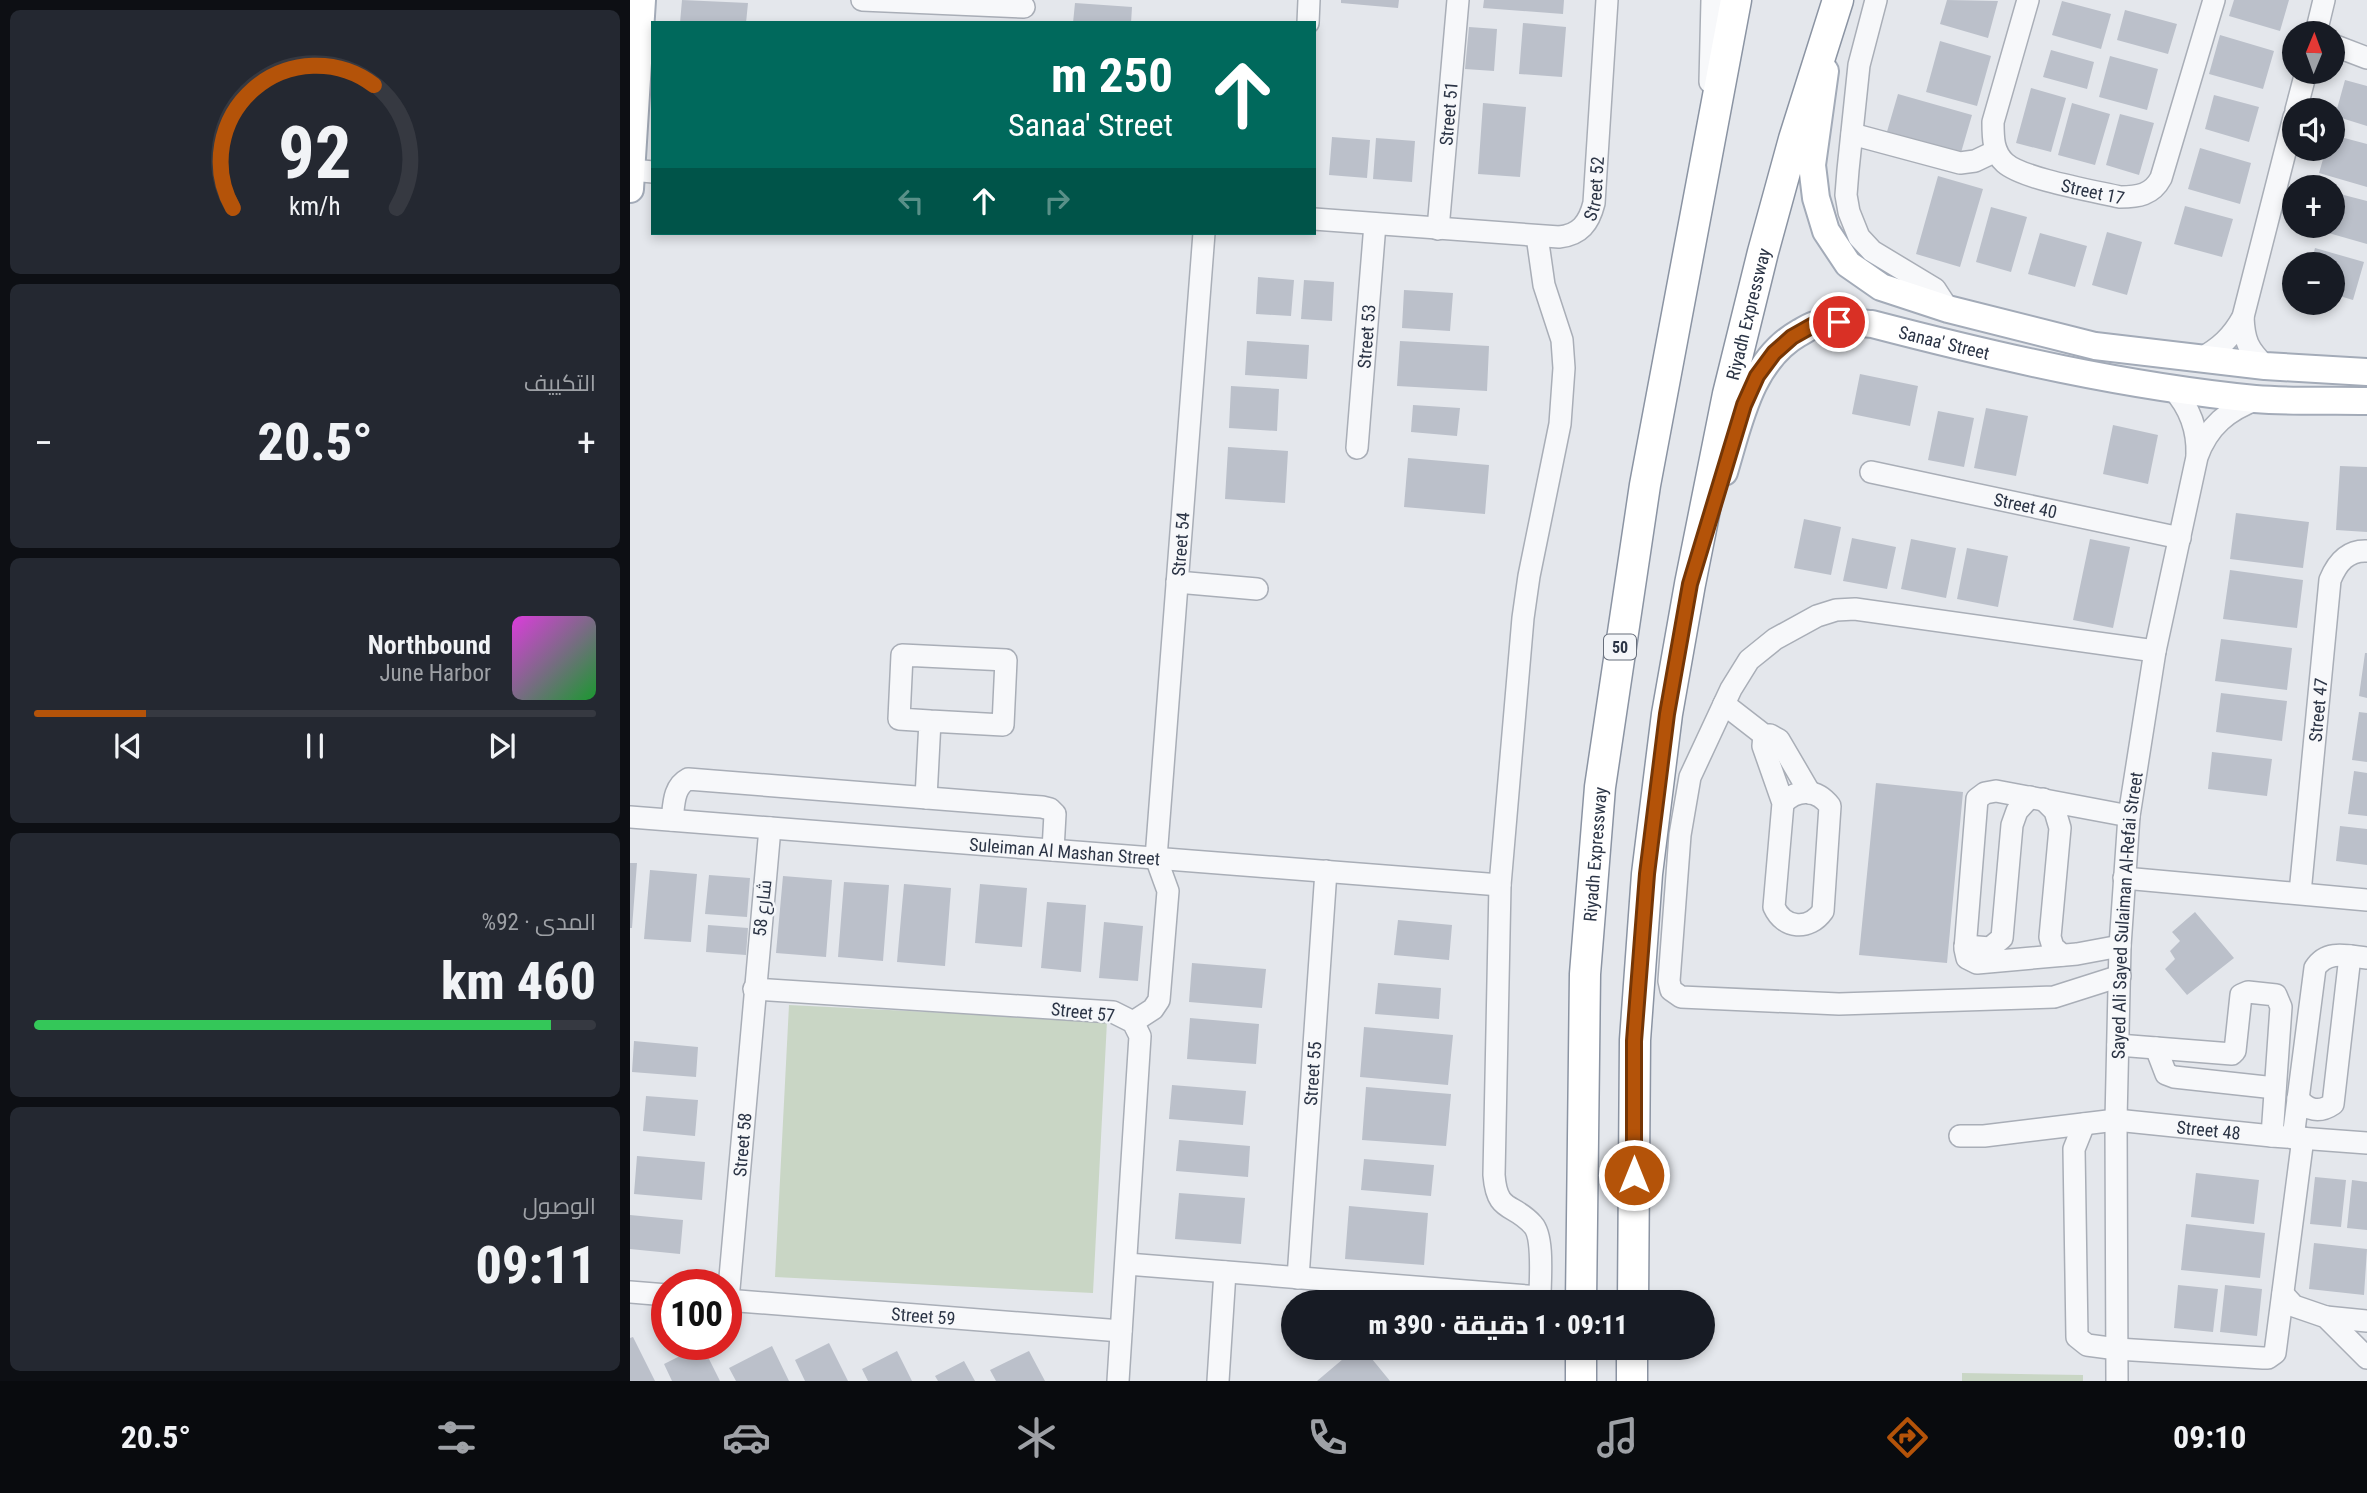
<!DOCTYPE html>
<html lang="ar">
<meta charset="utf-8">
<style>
body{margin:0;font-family:"Roboto Condensed",Cairo,sans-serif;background:#242831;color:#f1f3f6;direction:rtl;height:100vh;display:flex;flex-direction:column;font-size:26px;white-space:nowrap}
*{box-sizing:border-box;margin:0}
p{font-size:23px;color:#9ea1a6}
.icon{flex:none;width:38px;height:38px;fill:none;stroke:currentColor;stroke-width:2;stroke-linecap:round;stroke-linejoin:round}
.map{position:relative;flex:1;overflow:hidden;direction:ltr}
.side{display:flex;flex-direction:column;gap:10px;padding:10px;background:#0d0f14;width:630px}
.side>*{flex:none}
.guide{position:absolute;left:21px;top:21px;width:665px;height:214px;border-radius:0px;box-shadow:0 4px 10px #0003;direction:rtl;background:#00695c;color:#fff;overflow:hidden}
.needle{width:46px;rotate:1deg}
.tools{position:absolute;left:1652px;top:21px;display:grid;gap:14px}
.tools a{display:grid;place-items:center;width:63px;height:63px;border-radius:50%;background:#171b24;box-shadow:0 4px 10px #0003;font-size:35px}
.speed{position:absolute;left:21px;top:1269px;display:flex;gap:14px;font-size:35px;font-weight:700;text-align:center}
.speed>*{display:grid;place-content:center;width:91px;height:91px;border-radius:50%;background:#171b24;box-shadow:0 4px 10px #0003;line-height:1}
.speed .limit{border:10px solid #d22;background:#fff;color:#111}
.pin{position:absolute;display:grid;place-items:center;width:60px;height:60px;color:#fff;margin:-30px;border:4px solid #fff;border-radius:50%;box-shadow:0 2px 7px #0007}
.me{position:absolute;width:77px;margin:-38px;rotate:0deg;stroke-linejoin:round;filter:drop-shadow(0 0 5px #0008)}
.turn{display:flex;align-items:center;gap:24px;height:147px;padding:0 28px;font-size:32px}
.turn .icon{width:91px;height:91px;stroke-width:2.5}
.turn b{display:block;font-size:49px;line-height:60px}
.lanes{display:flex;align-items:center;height:66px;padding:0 28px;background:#0003;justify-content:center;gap:35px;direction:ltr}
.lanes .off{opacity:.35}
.big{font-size:52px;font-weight:800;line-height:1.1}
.side .tile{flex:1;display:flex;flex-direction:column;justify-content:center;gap:10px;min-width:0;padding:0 24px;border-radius:10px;background:#242831}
.side .dial{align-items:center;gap:0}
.dial svg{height:182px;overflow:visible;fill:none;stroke:#363941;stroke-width:7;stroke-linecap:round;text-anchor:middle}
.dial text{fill:#f1f3f6;stroke:none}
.song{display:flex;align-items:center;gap:21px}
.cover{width:84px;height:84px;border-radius:10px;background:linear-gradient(135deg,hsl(300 70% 55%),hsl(130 70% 35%))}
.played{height:7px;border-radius:4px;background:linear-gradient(90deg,#b45309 20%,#363941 20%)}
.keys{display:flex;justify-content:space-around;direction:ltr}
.heat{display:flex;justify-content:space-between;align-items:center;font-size:38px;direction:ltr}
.charge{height:10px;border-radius:5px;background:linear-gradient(90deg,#34c759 92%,#363941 0)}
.trip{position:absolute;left:651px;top:1290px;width:434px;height:70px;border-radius:35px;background:#171b24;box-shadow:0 4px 10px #0003;font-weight:800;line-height:70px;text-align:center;direction:rtl}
.menu{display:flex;height:112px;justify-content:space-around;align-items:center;background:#090b0e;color:#9ea1a6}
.menu .icon{width:49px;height:49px}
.menu .active{color:#b45309}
.menu b{font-size:32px;color:#f1f3f6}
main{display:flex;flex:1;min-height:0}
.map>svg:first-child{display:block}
.green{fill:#c9d6c5}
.building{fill:#bbc0ca}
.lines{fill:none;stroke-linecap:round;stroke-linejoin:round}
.minor-casing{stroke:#a9aeb7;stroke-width:24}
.major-casing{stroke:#a3abb8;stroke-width:30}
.highway-casing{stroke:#8b94a3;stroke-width:33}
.minor{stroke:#f7f8fa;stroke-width:21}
.major{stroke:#fff;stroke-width:26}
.highway{stroke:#fff;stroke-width:30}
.route-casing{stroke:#753606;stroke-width:18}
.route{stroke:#b45309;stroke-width:12}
.labels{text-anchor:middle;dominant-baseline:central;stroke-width:5;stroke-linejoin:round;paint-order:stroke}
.shield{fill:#f4f6f9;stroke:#676e7b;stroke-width:2}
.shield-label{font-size:16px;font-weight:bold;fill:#2b3445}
.street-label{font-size:18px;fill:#2b3445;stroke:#f4f6f9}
</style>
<main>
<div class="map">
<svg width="1737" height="1381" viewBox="0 0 1737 1381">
<rect width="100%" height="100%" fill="#e4e7ec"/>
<path class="green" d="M159 1005 477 1021 463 1293 145 1277Z
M1332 1373 1453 1375V1381H1332Z"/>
<path class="building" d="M52 0 118 3 116 23H50Z
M711 0H769L768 8 711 3Z
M854 0H934L933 14 853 8Z
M1317 0 1368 1 1358 38 1310 24Z
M1604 0H1659L1650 31 1599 16Z
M1432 1 1481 14 1471 49 1422 35Z
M445 3 502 7 501 23H443Z
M1495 10 1547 24 1538 54 1487 40Z
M893 23 936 27 932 77 889 74Z
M839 27 867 29 864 71 835 69Z
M1590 35 1644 51 1633 89 1579 74Z
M1310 41 1361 56 1347 106 1296 92Z
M1421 50 1464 62 1457 89 1413 77Z
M1480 56 1528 69 1517 110 1469 97Z
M1715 80 1737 86V126L1705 116Z
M1401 88 1436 98 1421 152 1386 143Z
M1268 94 1342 115 1330 156 1256 135Z
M1584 95 1629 107 1619 142 1575 129Z
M853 103 896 107 890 177 848 174Z
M1442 103 1480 114 1465 165 1428 155Z
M1490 114 1524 123 1509 175 1476 165Z
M1703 135 1737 144V187L1689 173 1696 149H1703Z
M702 137 740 140 737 178 699 175Z
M746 138 785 141 782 182 743 179Z
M1570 148 1621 163 1610 204 1558 189Z
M1308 176 1353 189 1330 267 1286 254Z
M1706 193 1737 201V244L1695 232 1697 226H1703V205Z
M1555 206 1603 219 1592 257 1544 244Z
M1361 207 1397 217 1381 272 1346 262Z
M1477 232 1512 242 1497 295 1462 285Z
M1410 233 1457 246 1445 287 1398 274Z
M1685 248 1734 262 1723 300 1703 294V264H1681Z
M628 277 664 280 661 316 626 314Z
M674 280 704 282 702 321 671 319Z
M774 290 823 293 820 331 772 328Z
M617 341 679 345 677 379 615 375Z
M770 341 859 346 857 391 767 386Z
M1230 374 1288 386 1280 426 1222 414Z
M601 386 649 389 647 431 599 428Z
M783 405 830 408 827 436 781 432Z
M1356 408 1398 416 1386 476 1344 468Z
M1308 411 1344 418 1334 467 1298 460Z
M1483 425 1528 435 1518 484 1473 474Z
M598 447 658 451 655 503 595 499Z
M778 458 859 465 855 514 774 507Z
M1710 466 1737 467V532L1706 530Z
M1606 513 1679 522 1673 568 1600 559Z
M1174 519 1211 527 1201 575 1164 568Z
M1222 538 1266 547 1257 589 1213 581Z
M1281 539 1326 548 1316 598 1271 589Z
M1460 539 1500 547 1483 628 1443 620Z
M1337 548 1378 556 1368 607 1327 599Z
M1600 570 1673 580 1667 628 1593 619Z
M1591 639 1662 648 1657 690 1585 681Z
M1735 653H1737V698L1729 696Z
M1591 693 1657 701 1652 741 1586 732Z
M1729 712 1737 713V762L1722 760Z
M1582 752 1642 759 1637 796 1578 789Z
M1724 771 1737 773V816L1718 814Z
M1246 783 1333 792 1317 963 1229 955Z
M1710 826 1737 829V865L1706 861Z
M0 863H7L2 928H0Z
M20 870 67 874 61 942 14 939Z
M79 875 120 878 117 917 75 914Z
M153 876 202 880 196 957 146 953Z
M214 882 259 885 253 961 208 957Z
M274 884 321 888 315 966 267 962Z
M350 884 397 888 392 947 345 943Z
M417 902 456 905 451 972 411 968Z
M1565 912 1604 958 1557 995 1535 969 1545 959 1540 951 1550 941 1542 932Z
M768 920 822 925 819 960 764 955Z
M474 922 513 926 508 981 469 978Z
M78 925 118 928 116 955 76 952Z
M562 963 636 969 632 1008 559 1002Z
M748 983 811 988 809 1019 745 1014Z
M560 1018 629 1024 626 1064 557 1059Z
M734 1027 823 1035 818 1085 730 1077Z
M4 1041 68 1047 66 1077 2 1072Z
M542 1085 616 1091 613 1125 539 1119Z
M736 1087 821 1094 816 1146 732 1140Z
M16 1096 68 1100 65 1136 13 1131Z
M549 1140 620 1146 618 1177 546 1171Z
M7 1156 75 1162 72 1200 4 1194Z
M734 1159 804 1165 801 1196 731 1190Z
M1566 1173 1629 1180 1624 1224 1561 1217Z
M1685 1177 1716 1180 1711 1227 1680 1224Z
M1722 1180 1737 1182V1230L1717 1228Z
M549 1193 615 1198 611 1244 545 1239Z
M719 1206 798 1213 794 1265 715 1259Z
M0 1215 53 1220 50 1254 0 1249Z
M1556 1224 1635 1233 1630 1278 1551 1270Z
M1684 1243 1737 1249 1734 1295 1679 1289Z
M1548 1285 1588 1289 1583 1332 1544 1328Z
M1595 1285 1632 1289 1627 1336 1590 1332Z
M3 1337 25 1381H0V1338Z
M199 1343 218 1381H175L165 1360Z
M72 1345 90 1381H42L34 1364Z
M142 1346 159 1381H106L99 1368Z
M726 1348H733L760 1381H687Z
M267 1351 282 1381H238L232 1369Z
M399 1351 415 1381H366L360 1370Z
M334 1361 345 1381H308L305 1376Z"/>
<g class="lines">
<defs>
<g id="minor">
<path d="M232 0 394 7"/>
<path d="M1246 0 1229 65 1218 170 1216 195 1219 212 1229 237 1242 251 1305 289 1318 309"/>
<path id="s1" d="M1398 0 1363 122C1363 138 1363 152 1375 163 1393 179 1464 191 1490 197 1508 197 1522 195 1531 178L1584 0"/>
<path d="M678 23 679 0"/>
<path d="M1686 33 1694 0"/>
<path d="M1703 45 1737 58"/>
<path d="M1080 82 1082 0"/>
<path d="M1666 110 1676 72"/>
<path d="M1222 134 1330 163 1345 161 1366 151"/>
<path d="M2 170 23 172"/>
<path id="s2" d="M684 219 929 237C950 235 959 223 964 203L977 0"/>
<path id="s3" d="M808 229 828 0"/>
<path d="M1613 317C1614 341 1618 349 1635 366"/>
<path d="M1570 359C1590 348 1602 337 1613 317L1664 117"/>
<path d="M1543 389C1560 408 1568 429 1567 455"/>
<path id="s4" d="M727 448 745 224"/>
<path id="s5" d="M1241 472 1550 538"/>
<path d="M547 582 627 589"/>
<path d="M1094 704 1134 735H1140L1149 740 1180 793"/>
<path d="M1134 735 1133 746 1153 803 1144 907C1154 929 1179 931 1193 911L1200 806C1187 789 1168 788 1153 803"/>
<path d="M296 798 300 721 269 719 272 655 376 660 373 725 300 721"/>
<path d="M1413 799 1425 811 1430 828 1420 937 1423 947 1432 955"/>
<path id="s6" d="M0 817 870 885"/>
<path d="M42 820C44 805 43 787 58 779L412 807 420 809 425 814 423 850"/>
<path d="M1494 878 1737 900"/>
<path id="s7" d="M1670 893 1700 580C1707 563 1717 550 1737 551"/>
<path d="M1335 946 1360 948 1372 938 1382 825 1387 811 1400 797"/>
<path d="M1490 946 1447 954 1347 963 1337 958 1335 949 1347 799 1355 793 1366 791 1499 816"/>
<path d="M1490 976 1424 997 1209 1004 1051 997 1041 990 1039 981 1050 835 1060 777 1101 689 1119 660 1145 639 1187 616 1206 610 1225 609 1525 651"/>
<path d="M124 989 483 1012 503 1022 510 1036 488 1381"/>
<path id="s8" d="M503 1022 523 1009 529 1000 538 891 526 858 574 233"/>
<path d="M1488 1045 1602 1054 1605 1051 1611 995 1618 992 1646 995 1651 1007 1642 1136"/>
<path d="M1526 1048 1536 1074 1544 1077 1645 1088"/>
<path d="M1668 1098C1677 1111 1690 1113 1703 1104L1720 956"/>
<path d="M1454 1124 1444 1149 1447 1337 1457 1345 1487 1349 1633 1358H1638L1645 1353 1673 1138"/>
<path id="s9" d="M1330 1136H1354L1486 1120 1642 1136 1737 1143"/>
<path d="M1663 1138 1685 968C1697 949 1718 956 1737 958"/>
<path d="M497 1264 910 1297C910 1280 914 1237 903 1225 883 1202 867 1214 864 1175L870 885 893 618 899 576 930 424 934 368 932 340 914 285 907 236"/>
<path id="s10" d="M668 1278 696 871"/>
<path d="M0 1292 37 1295"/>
<path d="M1653 1294 1664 1306 1696 1317 1737 1358"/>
<path id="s11" d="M96 1300 491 1331"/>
<path id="s12" d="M98 1300 140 828"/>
<path d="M1696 1317 1737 1321"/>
<path d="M588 1381 595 1272"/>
<path id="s13" d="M1487 1381 1486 1120 1490 946 1499 816 1525 651 1567 457C1578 426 1598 410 1628 399"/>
</g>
<g id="major">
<path d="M1195 71 1182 165 1186 198 1196 231 1218 264 1251 287 1318 309 1465 346 1635 366 1737 372"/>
<path d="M0 189 12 0"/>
<path id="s14" d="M1094 472C1109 423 1120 361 1169 333 1175 330 1181 325 1188 324 1206 320 1224 323 1242 324 1369 357 1494 386 1625 399 1662 402 1700 400 1737 401"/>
</g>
<g id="highway">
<path id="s15" d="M951 1302 955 974 970 787 1015 485 1106 0"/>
<path id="s16" d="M1003 1302 1005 1040 1017 874 1037 714 1060 584 1098 394 1133 252 1164 139 1208 0"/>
<path d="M951 1381V1348"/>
<path d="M1002 1381V1348"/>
</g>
</defs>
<use href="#minor" class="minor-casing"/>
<use href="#major" class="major-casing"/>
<use href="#highway" class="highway-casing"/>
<use href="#minor" class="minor"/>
<use href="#major" class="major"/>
<use href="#highway" class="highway"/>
</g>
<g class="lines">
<defs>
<path id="route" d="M1004 1175V1041L1017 874 1037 714 1060 584 1114 405 1127 376 1144 353 1162 337 1185 324 1209 322"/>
</defs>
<use href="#route" class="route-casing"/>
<use href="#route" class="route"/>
</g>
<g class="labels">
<rect class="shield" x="974" y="634.5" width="32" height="25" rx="5"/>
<g class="shield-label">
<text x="990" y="647">50</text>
</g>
<g class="street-label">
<text stroke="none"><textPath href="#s3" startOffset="116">Street 51</textPath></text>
<text stroke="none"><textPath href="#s2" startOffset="313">Street 52</textPath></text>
<text stroke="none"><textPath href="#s1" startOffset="264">Street 17</textPath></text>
<text stroke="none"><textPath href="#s16" startOffset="998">Riyadh Expressway</textPath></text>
<text stroke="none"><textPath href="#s4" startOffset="112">Street 53</textPath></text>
<text stroke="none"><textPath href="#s14" startOffset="312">Sanaa' Street</textPath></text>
<text stroke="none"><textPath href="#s5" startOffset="158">Street 40</textPath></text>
<text stroke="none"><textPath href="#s8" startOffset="494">Street 54</textPath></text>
<text stroke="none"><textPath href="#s7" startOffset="184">Street 47</textPath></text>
<text stroke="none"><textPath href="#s6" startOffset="436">Suleiman Al Mashan Street</textPath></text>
<text stroke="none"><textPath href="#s15" startOffset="448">Riyadh Expressway</textPath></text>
<text transform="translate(132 908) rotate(-84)">شارع 58</text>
<text stroke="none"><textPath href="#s13" startOffset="466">Sayed Ali Sayed Sulaiman Al-Refai Street</textPath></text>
<text transform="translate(453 1012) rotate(6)">Street 57</text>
<text stroke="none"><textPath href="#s10" startOffset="205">Street 55</textPath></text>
<text stroke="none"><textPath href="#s9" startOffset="250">Street 48</textPath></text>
<text stroke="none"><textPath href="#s12" startOffset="156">Street 58</textPath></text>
<text stroke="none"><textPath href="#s11" startOffset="198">Street 59</textPath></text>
</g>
</g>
</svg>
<div class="tools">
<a><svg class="needle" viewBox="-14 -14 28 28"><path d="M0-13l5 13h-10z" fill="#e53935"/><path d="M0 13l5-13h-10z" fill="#9ea1a6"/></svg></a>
<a><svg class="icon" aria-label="sound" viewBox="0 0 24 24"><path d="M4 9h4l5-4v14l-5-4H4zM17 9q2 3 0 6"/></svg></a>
<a>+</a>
<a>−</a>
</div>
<div class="speed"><div class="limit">100</div></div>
<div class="pin" style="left:1209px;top:322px;background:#d93025"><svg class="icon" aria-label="arrive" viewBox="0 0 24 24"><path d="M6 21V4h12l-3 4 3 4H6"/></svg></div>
<svg class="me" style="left:1004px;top:1175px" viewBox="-20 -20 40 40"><circle r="17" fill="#b45309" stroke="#fff" stroke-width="3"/><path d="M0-11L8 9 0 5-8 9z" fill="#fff"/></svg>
<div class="trip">09:11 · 1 دقيقة · 390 m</div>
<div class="guide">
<div class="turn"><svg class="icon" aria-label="ahead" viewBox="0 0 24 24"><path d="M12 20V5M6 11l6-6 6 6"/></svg><div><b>250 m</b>Sanaa' Street</div></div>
<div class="lanes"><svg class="icon off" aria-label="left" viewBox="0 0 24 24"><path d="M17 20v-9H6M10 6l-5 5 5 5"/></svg><svg class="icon" aria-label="ahead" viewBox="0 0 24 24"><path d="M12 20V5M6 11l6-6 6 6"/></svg><svg class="icon off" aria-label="right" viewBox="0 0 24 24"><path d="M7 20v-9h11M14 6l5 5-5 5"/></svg></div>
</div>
</div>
<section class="side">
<div class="tile dial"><svg viewBox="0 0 100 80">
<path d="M14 69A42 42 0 1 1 86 69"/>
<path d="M14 69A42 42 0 0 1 76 15" stroke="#b45309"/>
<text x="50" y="56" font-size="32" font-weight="700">92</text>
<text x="50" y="72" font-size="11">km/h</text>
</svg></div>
<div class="tile"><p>التكييف</p>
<div class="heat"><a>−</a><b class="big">20.5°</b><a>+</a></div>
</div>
<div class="tile">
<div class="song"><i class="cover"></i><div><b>Northbound</b><p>June Harbor</p></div></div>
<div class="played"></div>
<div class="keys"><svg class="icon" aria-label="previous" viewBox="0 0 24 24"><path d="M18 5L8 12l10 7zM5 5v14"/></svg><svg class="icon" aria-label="pause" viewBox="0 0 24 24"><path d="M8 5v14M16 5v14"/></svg><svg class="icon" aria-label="next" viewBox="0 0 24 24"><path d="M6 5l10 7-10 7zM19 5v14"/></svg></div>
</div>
<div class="tile"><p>المدى · 92%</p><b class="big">460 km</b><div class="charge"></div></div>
<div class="tile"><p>الوصول</p><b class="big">09:11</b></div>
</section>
</main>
<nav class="menu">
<b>09:10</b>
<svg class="icon active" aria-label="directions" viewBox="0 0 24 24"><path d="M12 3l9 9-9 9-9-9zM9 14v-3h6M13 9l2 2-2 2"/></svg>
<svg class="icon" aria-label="music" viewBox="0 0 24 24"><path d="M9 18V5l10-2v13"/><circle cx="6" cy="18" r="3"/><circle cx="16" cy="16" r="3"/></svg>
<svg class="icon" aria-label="phone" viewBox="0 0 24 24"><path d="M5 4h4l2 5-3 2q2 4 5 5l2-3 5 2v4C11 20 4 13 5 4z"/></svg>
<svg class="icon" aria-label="climate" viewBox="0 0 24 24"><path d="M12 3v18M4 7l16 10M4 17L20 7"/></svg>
<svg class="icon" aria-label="car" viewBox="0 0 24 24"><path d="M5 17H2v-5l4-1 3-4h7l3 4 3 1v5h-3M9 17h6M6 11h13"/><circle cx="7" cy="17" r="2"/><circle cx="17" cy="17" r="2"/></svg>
<svg class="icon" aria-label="filters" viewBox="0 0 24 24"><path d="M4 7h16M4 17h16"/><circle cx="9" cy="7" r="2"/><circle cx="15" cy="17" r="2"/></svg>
<b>20.5°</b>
</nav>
